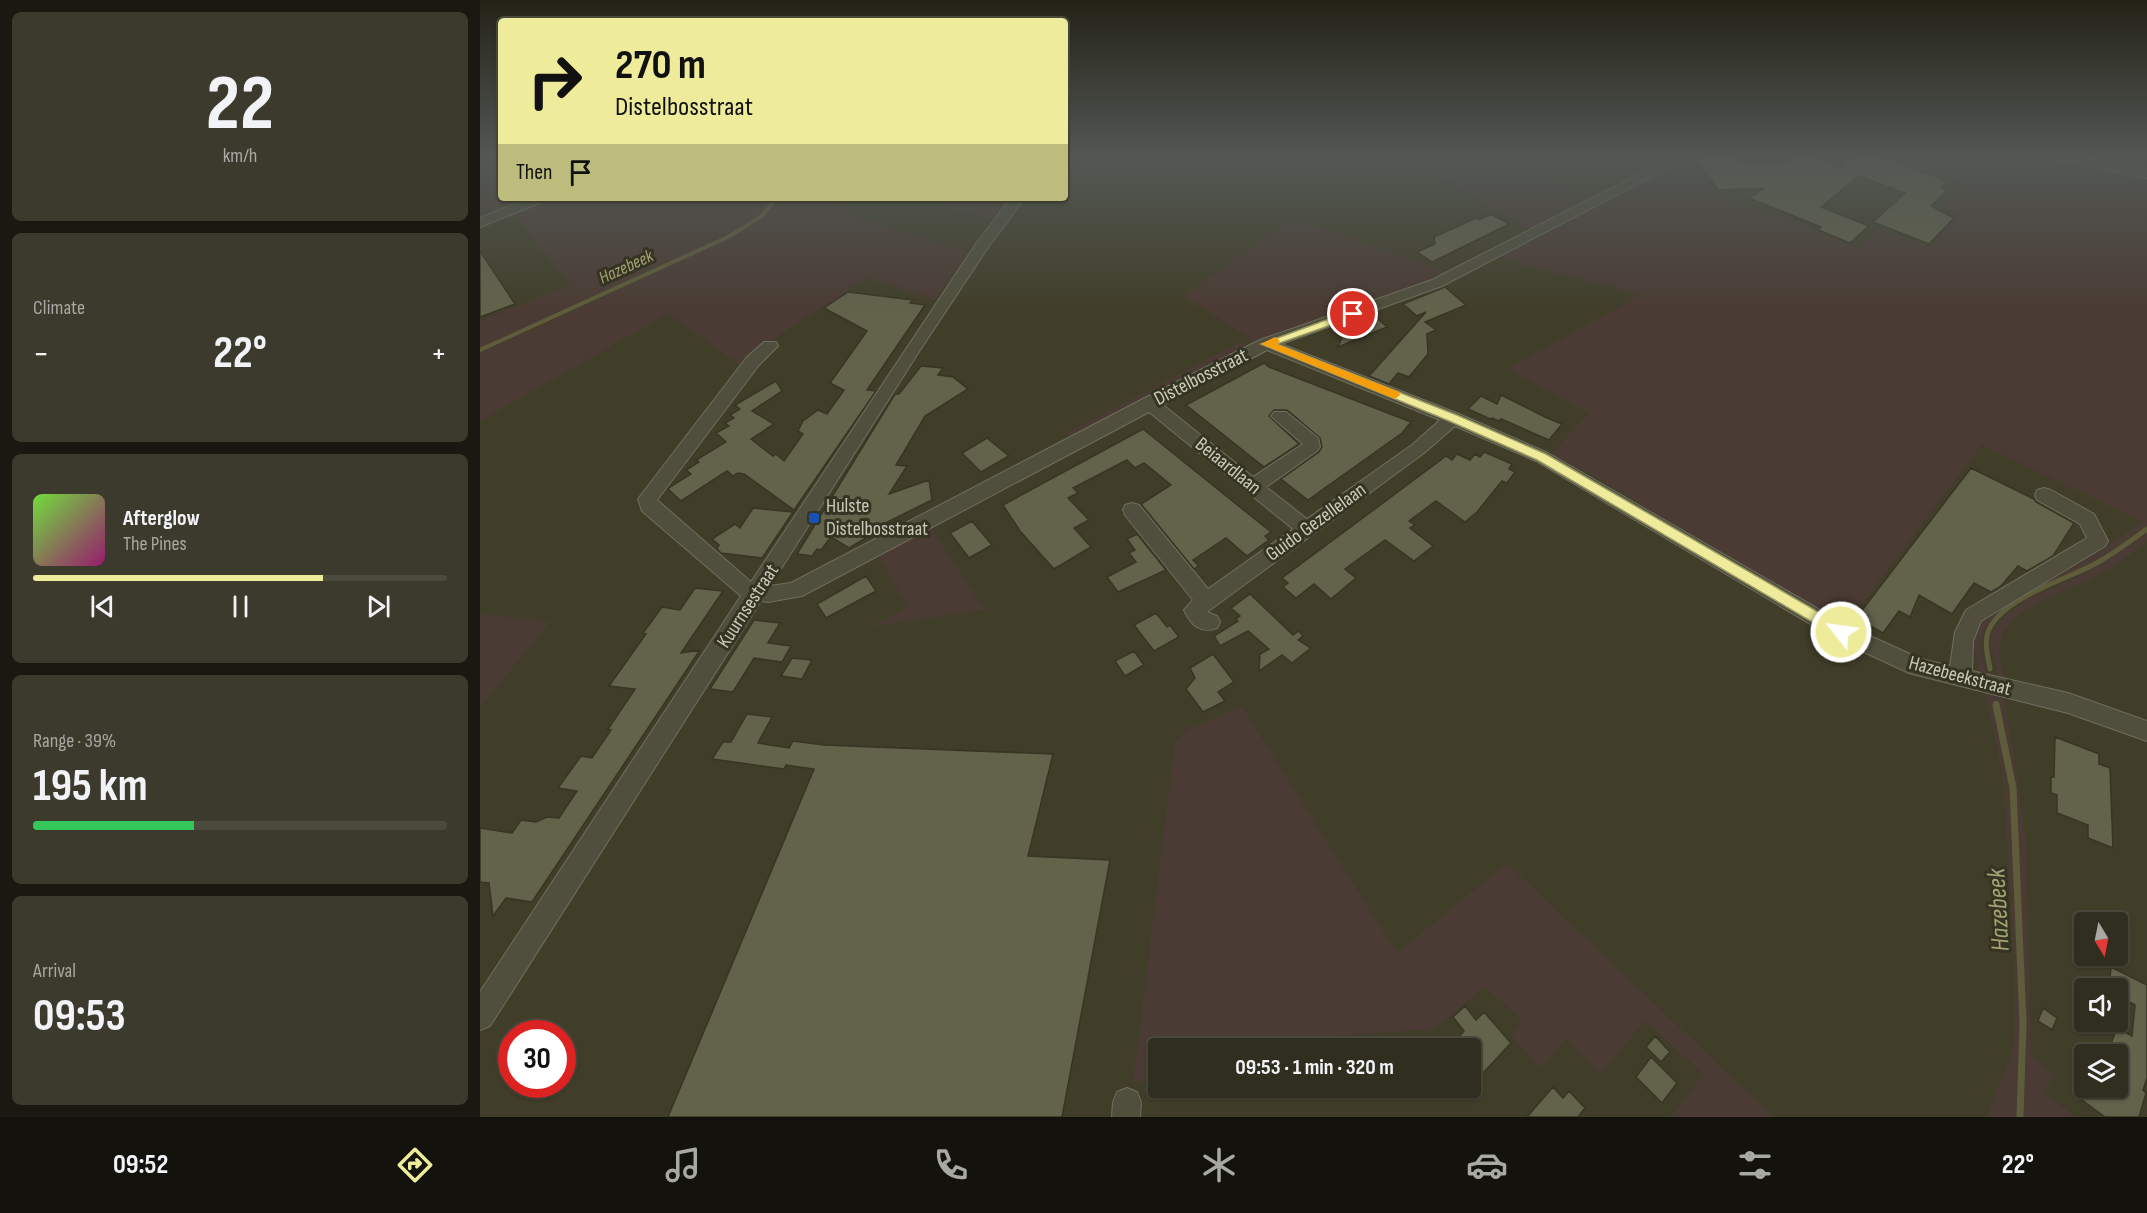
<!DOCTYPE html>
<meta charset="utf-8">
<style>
body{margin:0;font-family:"Sofia Sans Condensed",sans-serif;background:#3c3a2c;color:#f1f3f6;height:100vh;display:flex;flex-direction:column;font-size:22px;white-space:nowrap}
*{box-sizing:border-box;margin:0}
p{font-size:20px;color:#a8a8a4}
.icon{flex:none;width:33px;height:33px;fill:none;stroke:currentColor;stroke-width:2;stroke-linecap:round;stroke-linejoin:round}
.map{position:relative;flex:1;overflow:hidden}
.panel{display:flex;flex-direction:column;gap:12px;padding:12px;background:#1a1911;width:480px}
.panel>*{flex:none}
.banner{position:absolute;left:18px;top:18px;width:570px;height:183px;border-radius:6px;box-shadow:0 2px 4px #0004,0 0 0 2px #4b4a3d;background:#eeeb9b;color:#111;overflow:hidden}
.needle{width:39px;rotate:170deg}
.fabs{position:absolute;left:1594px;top:912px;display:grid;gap:12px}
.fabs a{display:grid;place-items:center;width:54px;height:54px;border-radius:6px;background:#302e1f;box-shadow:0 2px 4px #0004,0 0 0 2px #4b4a3d;font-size:30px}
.speed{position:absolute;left:18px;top:1020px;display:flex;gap:12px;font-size:30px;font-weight:700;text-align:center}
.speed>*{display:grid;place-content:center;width:78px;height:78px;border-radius:50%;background:#302e1f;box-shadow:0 2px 4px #0004,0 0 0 2px #4b4a3d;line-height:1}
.speed .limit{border:9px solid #d22;background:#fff;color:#111}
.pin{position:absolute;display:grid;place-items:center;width:51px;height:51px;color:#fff;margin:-26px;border:3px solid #fff;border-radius:50%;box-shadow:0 2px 6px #0007}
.me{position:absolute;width:66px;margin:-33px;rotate:300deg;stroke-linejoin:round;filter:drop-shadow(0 0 4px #0008)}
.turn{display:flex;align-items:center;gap:21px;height:126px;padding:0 18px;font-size:27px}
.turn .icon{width:78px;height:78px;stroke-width:2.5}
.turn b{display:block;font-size:42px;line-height:51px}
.then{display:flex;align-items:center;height:57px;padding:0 18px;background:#0003;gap:12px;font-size:22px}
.big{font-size:45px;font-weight:700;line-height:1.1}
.panel .card{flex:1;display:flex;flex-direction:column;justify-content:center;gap:9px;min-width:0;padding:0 21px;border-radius:9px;background:#3c3a2c}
.panel .dial{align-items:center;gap:0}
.dial b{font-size:78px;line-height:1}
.song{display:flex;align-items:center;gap:18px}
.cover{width:72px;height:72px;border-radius:9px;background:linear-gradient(135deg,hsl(100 70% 55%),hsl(320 70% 35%))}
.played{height:6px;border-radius:3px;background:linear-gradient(90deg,#eeeb9b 70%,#4b4a3d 70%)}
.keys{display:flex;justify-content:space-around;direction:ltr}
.heat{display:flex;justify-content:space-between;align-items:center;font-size:33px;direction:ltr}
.charge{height:9px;border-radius:4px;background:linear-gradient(90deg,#34c759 39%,#4b4a3d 0)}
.trip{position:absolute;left:668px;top:1038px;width:333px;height:60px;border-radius:6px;background:#302e1f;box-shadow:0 2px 4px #0004,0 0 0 2px #4b4a3d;font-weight:700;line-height:60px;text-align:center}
.tab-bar{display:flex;height:96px;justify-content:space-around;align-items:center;background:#13120c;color:#a8a8a4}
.tab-bar .icon{width:42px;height:42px}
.tab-bar .active{color:#eeeb9b}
.tab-bar b{font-size:27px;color:#f1f3f6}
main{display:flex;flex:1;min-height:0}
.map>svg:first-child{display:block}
.green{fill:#4a3b34}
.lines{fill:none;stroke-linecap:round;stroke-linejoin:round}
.stream-far2{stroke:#5e5c3a;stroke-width:4}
.stream-far1{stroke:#5e5c3a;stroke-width:5}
.stream{stroke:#5e5c3a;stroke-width:7}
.building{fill:#63624b;stroke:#373624;stroke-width:1.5}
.minor-casing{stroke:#706f5e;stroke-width:2}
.minor{fill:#504f3d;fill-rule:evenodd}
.route{fill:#eeeb9b;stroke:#9b9965;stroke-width:1.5}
.slow{fill:#f59e0b}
.transit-dot{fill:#1a4fb4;stroke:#353422;stroke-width:2}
.labels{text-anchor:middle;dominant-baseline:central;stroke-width:6;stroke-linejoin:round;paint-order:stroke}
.far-water-label{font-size:18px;font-style:italic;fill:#a5a277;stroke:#353422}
.street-label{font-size:20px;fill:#cacaba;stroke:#353422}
.poi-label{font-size:20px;fill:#cacaba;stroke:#353422;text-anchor:start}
.near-water-label{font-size:26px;font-style:italic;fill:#a5a277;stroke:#353422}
</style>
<main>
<section class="panel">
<div class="card dial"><b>22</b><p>km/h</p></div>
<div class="card"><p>Climate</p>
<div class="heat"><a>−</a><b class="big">22°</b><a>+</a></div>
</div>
<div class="card">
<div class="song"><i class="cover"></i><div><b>Afterglow</b><p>The Pines</p></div></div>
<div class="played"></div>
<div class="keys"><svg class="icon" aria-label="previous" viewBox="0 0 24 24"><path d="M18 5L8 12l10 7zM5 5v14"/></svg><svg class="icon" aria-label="pause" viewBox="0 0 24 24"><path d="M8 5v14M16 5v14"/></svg><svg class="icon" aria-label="next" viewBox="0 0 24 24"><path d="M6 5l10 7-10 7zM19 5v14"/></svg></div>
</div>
<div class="card"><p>Range · 39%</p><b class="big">195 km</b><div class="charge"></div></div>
<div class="card"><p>Arrival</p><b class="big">09:53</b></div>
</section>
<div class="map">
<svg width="1667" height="1117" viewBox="0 0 1667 1117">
<rect width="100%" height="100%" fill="#403e29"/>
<path class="green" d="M0 156H21V198H54L0 220Z
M955 156H991L1120 199 1053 232 943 167Z
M1408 156H1570L1667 175V526C1646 542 1624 556 1601 569 1573 584 1521 601 1505 629 1497 643 1504 659 1507 674L1499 672 1493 643 1498 623 1524 602 1606 559 1663 522 1502 445 1365 626 1112 475 1071 454 1109 413 1027 369 1160 295 1016 257 1208 157 1241 197 1290 216 1295 213 1377 248 1398 228 1449 247 1479 214 1461 207 1483 186Z
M65 198H292L282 213 247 235 0 348V321L90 285 33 213Z
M300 198H368L353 208 488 253 455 300 388 278 281 347 261 366 188 314 0 421V353L251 238 287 214Z
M467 198H530L513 219 504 218 460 204Z
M812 218 971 273 861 316 776 342 703 296Z
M761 342 768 347 593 438 586 433Z
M448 523 506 612 502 610 390 627 428 607 395 551Z
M1667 533V542C1650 555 1632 568 1613 578 1584 593 1525 607 1520 646 1518 657 1522 667 1524 677L1517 676 1510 643 1511 633 1526 615 1546 599 1597 577 1634 556Z
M0 614 70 622 0 708Z
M1504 693 1525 698 1546 839 1551 1055 1574 1075 1564 1093 1597 1117H1506L1534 1048 1535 962 1522 770Z
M762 706 917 953 1027 863 1294 1117H1191L1223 1074 1165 1021 1121 1074 1086 1039 1061 1068 1031 1037 1042 1020 1005 987 954 1029 796 1040 771 1048H678V1078L653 1083 695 741 706 730Z"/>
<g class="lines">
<path class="stream-far2" d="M0 350 248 237 282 216 296 198"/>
<path class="stream-far1" d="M1510 669C1508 657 1504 644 1508 632 1520 599 1584 580 1613 565 1632 555 1649 542 1667 529
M1516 703 1517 706"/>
<path class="stream" d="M1516 705 1533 788 1543 1023 1540 1117"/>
</g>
<path class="building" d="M1231 156H1255L1259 162 1305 164 1314 156H1334L1361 167 1373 156H1400L1468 181 1461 188 1467 190 1451 206 1474 218 1449 244 1393 222 1425 193 1379 176 1341 207 1389 226 1370 243 1338 230 1341 227 1269 198 1284 188 1238 190 1216 158Z
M1011 214 1029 224 952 262 937 252 955 244 954 237 996 218 999 220Z
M0 251 35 304 0 317Z
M965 287 986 305 945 322 956 330 947 334 948 354 929 377 918 373 909 384 889 376 946 312 937 316 923 304Z
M368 292 433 300 430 303 445 305 387 390 396 391 314 510 264 474 258 473 253 476 247 471 201 501 188 489 190 487 211 474 206 470 219 462 216 460 246 442 236 433 249 426 245 423 254 418 250 415 260 409 255 405 296 381 302 391 272 411 294 424 271 439 293 456 296 454 304 461 323 434 318 431 323 421 338 410 347 414 364 390 350 383 387 331 344 308Z
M893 314 907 327 858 347 863 335 857 328Z
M784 363 789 367 931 422 922 433 828 500 801 479 839 452 842 447 840 438 807 410H794L789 416 819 444 784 467 706 405Z
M441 366 463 368 458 375 473 377 488 389 445 416 416 465 427 466 409 494 449 480 452 500 381 535 386 538 369 548 351 537 341 550 337 549 332 556 317 554 415 394H419Z
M1021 395 1065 417 1082 424 1069 440 1021 419 1019 421 1012 418 1010 419 988 409 1001 396 1017 404Z
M663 429 791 532 785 536 789 540 767 556 746 538 713 560 719 566 714 569 661 504 691 485 664 463 655 468 647 460 593 488 598 493 588 498 609 520 594 528 611 547 574 569 540 531 523 505Z
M507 438 529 456 501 472 482 453Z
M1004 452 1032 464 1029 469 1035 472 1027 483 1022 481 997 512 985 522 956 501 929 521 935 525 930 528 953 546 934 561 905 540 865 569 876 578 851 599 834 584 816 598 803 587 808 583 802 578 966 456 972 460 977 454 990 460 995 454 1000 457Z
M1491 468 1554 499 1556 502 1594 523 1573 556 1547 571 1538 566 1520 587 1511 592 1494 583 1472 614 1439 595 1430 617 1419 611 1403 633 1376 618Z
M273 508 313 512 282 558 241 553 237 549 239 545 232 539 255 524 260 528Z
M492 521 512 545 489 558 470 533Z
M657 534 686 570 638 592 627 577 656 562 649 553 655 550 647 539Z
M386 576 396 591 346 618 337 604Z
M215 588 243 591 201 653 220 650 52 902 26 898 13 916 9 883 0 882V828L32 833 41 820 56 822 67 817 79 818 97 791 78 788 101 756 112 758 131 730 128 729 155 689 129 686 166 634 163 633 182 607 200 610Z
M770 594 813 635 819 631 823 636 818 640 831 648 812 663 802 655 779 671 780 654 789 649 768 631 740 646 734 636 758 621 756 619 760 616 751 608Z
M676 613 687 627 690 625 699 637 674 651 654 625Z
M274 620 300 623 288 643 311 646 302 662 274 658 253 692 230 689Z
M654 651 664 665 645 676 635 661Z
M733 654 754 682 738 692 745 701 723 712 706 689 715 678 710 668Z
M312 658 332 660 322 679 301 676Z
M267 714 292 717 278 743 309 748 313 741 344 745 573 754 548 856 630 860 582 1117H188L334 769 306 765 304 769 232 759 243 742H251Z
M1575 737 1619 754V764L1630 768 1633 848 1608 838V825L1577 813V795L1571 793V776L1574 777Z
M1631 967 1667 985V1078L1663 1090 1666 1093 1659 1117H1625L1602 1100 1606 1088H1638V1054H1627L1637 1028 1652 1036 1655 1005 1638 996V988H1629Z
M985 1006 996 1020 1004 1012 1031 1043 1002 1074 990 1060V1048H981L975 1041 984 1031 973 1017Z
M1563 1008 1577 1018 1572 1030 1558 1021Z
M1175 1036 1190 1052 1181 1062 1166 1047Z
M1171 1057 1197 1083 1182 1103 1156 1077Z
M1073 1087 1083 1098 1089 1091 1105 1108 1098 1117H1047Z"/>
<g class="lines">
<defs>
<path id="minor" d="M1194 156H1211L962 286 801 344 979 414 1068 453 1368 626 1441 659 1470 666 1475 632 1486 610 1607 538 1600 524 1557 500 1555 495 1557 490 1564 488 1571 490 1614 514 1628 541 1625 546 1501 621 1493 641 1492 671 1588 693 1667 721V741L1588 713 1429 673 1354 638 1056 461 975 426 944 453 727 612 737 616 740 622 737 628C720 634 711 625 704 610L713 600 645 515 643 510 645 505 652 503 659 505 728 589 813 529 669 412 322 596 288 602 281 601 10 1026 0 1030V992L261 596 162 511 158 499 267 357 284 342H296L298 346 279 365 177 500 271 582 496 244 531 198H545L507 249 440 350 290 586 311 583 663 399 780 340 952 280ZM787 350 960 420 932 445 827 519 786 487 837 451 840 447 838 438 806 412H794L791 416 823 444 773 477 683 405Z
M1571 156H1598L1667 170V178L1577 160Z
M48 198H67L65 201 0 227V218Z
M647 1088 657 1092 661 1102 660 1117H632L633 1102 637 1092Z"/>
</defs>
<use href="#minor" class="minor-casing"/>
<use href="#minor" class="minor"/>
</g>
<linearGradient id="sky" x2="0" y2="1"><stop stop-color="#232217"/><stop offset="0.5" stop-color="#535854"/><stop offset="1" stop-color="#535854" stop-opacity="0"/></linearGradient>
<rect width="1667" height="313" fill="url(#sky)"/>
<path class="route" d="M873 310 877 311V316L797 344 977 415 1066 454 1366 628 1368 632 1366 636H1356L1057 460 969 421 781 344Z"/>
<path class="slow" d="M795 337 800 341 797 344 919 392 920 395 915 399 910 397 781 344Z"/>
<rect class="transit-dot" x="328" y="512" width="12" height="12" rx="3"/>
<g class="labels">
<g class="far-water-label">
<text transform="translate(146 267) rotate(-25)">Hazebeek</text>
</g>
<g class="street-label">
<text transform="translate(721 377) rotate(-27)">Distelbosstraat</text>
<text transform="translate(748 466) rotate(39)">Beiaardlaan</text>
<text transform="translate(836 522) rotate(-36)">Guido Gezellelaan</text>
<text transform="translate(268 606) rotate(-57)">Kuurnsestraat</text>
<text transform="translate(1480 676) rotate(15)">Hazebeekstraat</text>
</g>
<g class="poi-label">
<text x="346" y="506">Hulste<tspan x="346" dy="23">Distelbosstraat</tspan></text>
</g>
<g class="near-water-label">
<text transform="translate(1519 910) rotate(-93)">Hazebeek</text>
</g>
</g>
</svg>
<div class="fabs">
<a><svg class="needle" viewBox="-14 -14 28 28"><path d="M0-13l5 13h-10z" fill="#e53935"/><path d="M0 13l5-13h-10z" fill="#a8a8a4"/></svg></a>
<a><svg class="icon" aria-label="sound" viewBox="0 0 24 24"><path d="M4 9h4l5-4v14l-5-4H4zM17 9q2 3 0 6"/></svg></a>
<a><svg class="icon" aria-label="layers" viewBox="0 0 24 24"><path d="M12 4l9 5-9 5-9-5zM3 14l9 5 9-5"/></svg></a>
</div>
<div class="speed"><div class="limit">30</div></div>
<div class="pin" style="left:873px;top:314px;background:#d93025"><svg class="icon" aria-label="arrive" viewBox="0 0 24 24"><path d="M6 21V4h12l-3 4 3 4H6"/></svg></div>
<svg class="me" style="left:1361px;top:632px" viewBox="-20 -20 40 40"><circle r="17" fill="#eeeb9b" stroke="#fff" stroke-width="3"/><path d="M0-11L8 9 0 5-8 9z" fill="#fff"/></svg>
<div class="trip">09:53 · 1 min · 320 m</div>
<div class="banner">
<div class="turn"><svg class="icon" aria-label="right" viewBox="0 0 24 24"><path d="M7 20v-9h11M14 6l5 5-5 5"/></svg><div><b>270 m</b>Distelbosstraat</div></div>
<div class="then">Then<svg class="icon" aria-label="arrive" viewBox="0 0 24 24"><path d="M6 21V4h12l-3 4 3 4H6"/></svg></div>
</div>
</div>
</main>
<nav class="tab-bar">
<b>09:52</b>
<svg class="icon active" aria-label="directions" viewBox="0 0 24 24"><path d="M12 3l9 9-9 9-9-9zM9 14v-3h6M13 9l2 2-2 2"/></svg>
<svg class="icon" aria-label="music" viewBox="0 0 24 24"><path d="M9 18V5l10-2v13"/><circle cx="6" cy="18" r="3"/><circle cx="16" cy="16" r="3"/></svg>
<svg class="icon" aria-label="phone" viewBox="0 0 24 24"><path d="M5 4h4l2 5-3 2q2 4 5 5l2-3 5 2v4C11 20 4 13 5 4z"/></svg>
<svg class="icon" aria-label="climate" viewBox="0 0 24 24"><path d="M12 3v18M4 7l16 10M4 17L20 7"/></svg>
<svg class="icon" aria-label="car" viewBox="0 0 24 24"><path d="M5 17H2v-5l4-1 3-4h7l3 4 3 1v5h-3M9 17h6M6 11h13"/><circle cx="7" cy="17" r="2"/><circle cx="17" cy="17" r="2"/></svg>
<svg class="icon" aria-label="filters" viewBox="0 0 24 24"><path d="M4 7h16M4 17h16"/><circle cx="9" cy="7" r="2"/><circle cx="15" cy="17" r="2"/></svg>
<b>22°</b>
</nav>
